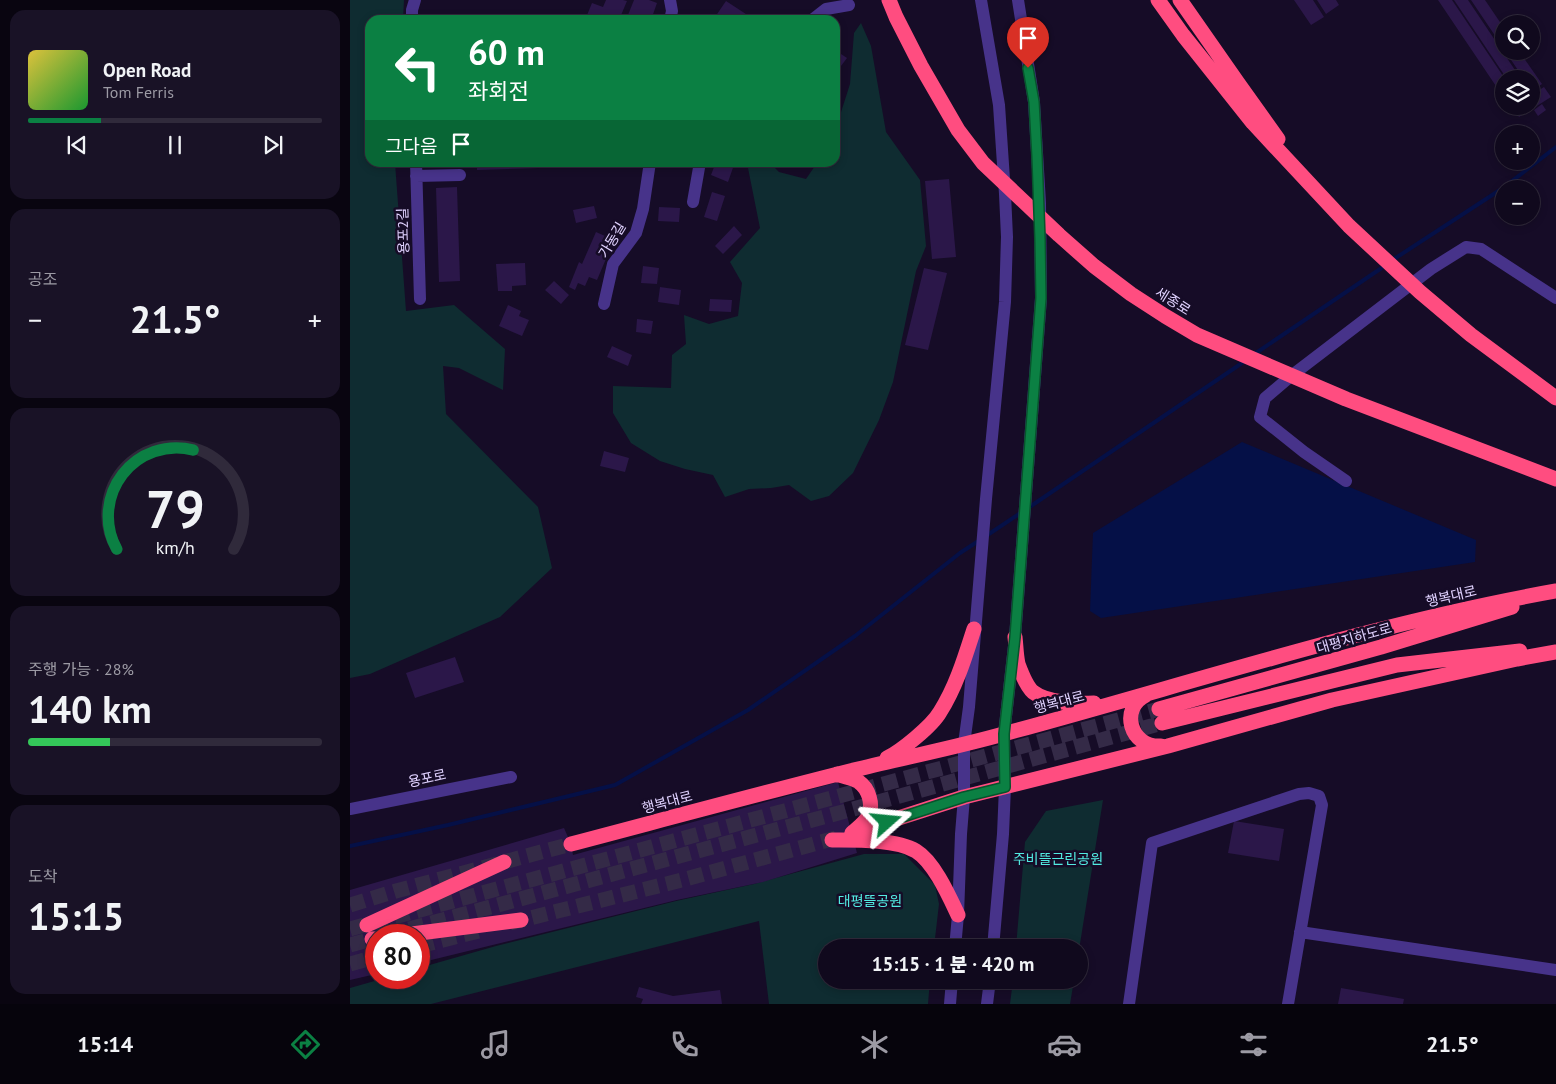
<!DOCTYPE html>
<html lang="ko">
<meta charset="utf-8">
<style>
body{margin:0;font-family:"PT Sans","Noto Sans KR",sans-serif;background:#191226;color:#f1f3f6;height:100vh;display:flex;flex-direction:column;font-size:19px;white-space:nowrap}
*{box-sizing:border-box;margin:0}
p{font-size:16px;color:#9c9aa4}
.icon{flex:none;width:28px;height:28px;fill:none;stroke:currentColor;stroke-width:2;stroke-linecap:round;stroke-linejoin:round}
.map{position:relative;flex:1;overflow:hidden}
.side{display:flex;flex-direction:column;gap:10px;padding:10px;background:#090510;width:350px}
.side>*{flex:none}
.top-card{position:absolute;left:15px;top:15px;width:475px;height:152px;border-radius:15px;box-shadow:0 2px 8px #0003,0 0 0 1px #302a3b;background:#0b8043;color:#fff;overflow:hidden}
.tools{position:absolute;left:1145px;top:15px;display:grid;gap:10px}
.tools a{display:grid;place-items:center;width:45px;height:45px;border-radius:50%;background:#10091d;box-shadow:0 2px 8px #0003,0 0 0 1px #302a3b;font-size:25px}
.speed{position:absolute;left:15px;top:924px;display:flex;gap:10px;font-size:25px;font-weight:700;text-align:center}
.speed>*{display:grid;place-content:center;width:65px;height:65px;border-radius:50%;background:#10091d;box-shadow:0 2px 8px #0003,0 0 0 1px #302a3b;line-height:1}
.speed .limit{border:8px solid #d22;background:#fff;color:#111}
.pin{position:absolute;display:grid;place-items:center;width:42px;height:42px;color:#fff;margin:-51px -21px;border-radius:50% 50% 50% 0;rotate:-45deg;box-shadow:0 0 5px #0007}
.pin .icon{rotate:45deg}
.me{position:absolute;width:55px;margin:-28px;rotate:72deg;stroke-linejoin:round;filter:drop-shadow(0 0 4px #0008)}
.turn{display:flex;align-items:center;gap:18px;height:105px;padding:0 20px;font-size:22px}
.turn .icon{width:65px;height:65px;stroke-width:2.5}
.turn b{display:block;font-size:35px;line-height:42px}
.then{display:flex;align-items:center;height:48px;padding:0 20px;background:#0003;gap:10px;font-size:19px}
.big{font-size:38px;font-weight:800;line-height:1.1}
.side .widget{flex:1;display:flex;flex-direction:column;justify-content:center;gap:8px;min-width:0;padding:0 18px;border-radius:15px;background:#191226}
.side .dial{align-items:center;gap:0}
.dial svg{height:130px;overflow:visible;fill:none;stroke:#302a3b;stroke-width:7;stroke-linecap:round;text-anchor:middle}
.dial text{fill:#f1f3f6;stroke:none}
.song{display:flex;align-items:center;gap:15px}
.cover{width:60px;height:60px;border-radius:8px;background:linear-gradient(135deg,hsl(50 70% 55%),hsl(130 70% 35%))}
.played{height:5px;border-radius:2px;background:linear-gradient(90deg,#0b8043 25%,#302a3b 25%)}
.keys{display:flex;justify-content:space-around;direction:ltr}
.heat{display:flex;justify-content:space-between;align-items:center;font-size:28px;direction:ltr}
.charge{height:8px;border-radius:4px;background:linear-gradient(90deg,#34c759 28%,#302a3b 0)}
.trip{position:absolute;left:468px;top:939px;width:270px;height:50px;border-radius:25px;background:#10091d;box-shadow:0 2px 8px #0003,0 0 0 1px #302a3b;font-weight:800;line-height:50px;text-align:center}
.menu{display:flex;height:80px;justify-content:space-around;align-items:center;background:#06040c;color:#9c9aa4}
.menu .icon{width:35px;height:35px}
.menu .selected{color:#0b8043}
.menu b{font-size:22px;color:#f1f3f6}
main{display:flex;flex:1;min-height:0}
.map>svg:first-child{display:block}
.green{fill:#0f2c31}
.water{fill:#051047}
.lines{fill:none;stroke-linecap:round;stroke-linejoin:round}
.stream{stroke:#051047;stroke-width:4}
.building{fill:#2b1749}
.highway-tunnel{stroke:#342a47;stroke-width:15;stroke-dasharray:15 8;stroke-linecap:butt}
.minor{stroke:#47338a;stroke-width:12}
.highway{stroke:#ff4d80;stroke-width:15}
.route-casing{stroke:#07532c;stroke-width:12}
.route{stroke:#0b8043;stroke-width:9}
.labels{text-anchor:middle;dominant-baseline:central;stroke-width:5;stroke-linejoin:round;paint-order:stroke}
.street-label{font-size:14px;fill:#e0d2ff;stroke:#160c27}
.park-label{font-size:14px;fill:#52ebe2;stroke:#160c27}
</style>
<main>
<section class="side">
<div class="widget">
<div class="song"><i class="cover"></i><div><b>Open Road</b><p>Tom Ferris</p></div></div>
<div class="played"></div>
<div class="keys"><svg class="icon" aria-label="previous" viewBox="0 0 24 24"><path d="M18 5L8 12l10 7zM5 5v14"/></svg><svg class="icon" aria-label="pause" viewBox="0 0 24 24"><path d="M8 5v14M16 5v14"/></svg><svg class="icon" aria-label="next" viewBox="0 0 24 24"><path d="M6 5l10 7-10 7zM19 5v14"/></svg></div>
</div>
<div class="widget"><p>공조</p>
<div class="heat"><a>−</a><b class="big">21.5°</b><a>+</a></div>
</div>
<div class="widget dial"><svg viewBox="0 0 100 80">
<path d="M14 69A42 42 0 1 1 86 69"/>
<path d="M14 69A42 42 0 0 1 61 8" stroke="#0b8043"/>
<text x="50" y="56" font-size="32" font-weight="700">79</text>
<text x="50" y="72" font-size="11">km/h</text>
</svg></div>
<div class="widget"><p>주행 가능 · 28%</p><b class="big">140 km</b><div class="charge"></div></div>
<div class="widget"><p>도착</p><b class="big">15:15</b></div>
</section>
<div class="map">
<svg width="1206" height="1004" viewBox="0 0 1206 1004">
<rect width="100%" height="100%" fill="#160c27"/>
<path class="green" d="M0 0H54L53 20H20V162L45 163 56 311 104 305 155 349 153 390 109 368 93 366 96 414 188 507 202 568 150 617 20 674 0 678Z
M511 23 521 46 536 132 570 180 576 246 566 271 543 382 529 420 503 473 479 496 461 501 439 485 421 488 399 489 375 497 363 475 335 469 310 461 281 443 263 413V386L321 388 322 355 336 344 334 315 359 324 388 316 392 283 380 262 410 228 397 163H420L429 172 456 179 467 163 485 162V131L500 84 504 33Z
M753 800 729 950V948L666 947 675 842 696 811Z
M514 854H554L585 885 589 904 584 947 476 948V980H580L578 1004H419L409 921 81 1004H0V988L35 978H69V968L146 946 326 901 404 884Z
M663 980H724L720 1004H660Z"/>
<path class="water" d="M892 442 1126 540 1125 562 751 618 740 611 743 533Z"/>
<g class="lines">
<path class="stream" d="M1041 261 1153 188 1206 147
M903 355 1036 265
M678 508 895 361
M636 536 672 512
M0 846 98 825 265 785 398 710 505 636 610 553 630 540"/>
</g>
<path class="building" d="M256 0H273L277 1 269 20H235L242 3 253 7Z
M284 0H299L307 3 301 20H276Z
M944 0H963L974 17 961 25Z
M967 0H986L989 5 976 14Z
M1088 0H1102L1155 79H1154V98Z
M1104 0H1118L1171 79H1157Z
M1121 0H1135L1154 28V49Z
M376 1 402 18 401 20H363Z
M205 16V20H170V19Z
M485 50 497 58 485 74Z
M1155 51H1169L1192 84 1182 91 1181 79H1174Z
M1194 87 1201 97 1169 117 1162 106H1181V95Z
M1192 104 1196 110 1188 116 1184 110Z
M127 162H219V167L127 170Z
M366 162H385L378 182 361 175Z
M599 179 606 257 582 259 575 181Z
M107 187 110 281 89 282 86 188Z
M362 192 375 196 367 221 354 217Z
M244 206 247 218 226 223 223 210Z
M309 207 330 208 329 222 308 221Z
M384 226 392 235 373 254 365 246Z
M246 232 264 240 247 280 239 277 235 286 228 283 225 290 219 287 229 262 232 264Z
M175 263 176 285 162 286V291H148L146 264Z
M293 266 309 268 307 284 291 283Z
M574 268 597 273 578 350 555 345Z
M204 281 219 295 211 304 195 290Z
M310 287 331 290 329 305 308 302Z
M360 299 382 300 381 312 359 311Z
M158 305 171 311 169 316 179 320 172 336 149 326Z
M287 319 303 321 301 334 286 332Z
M262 346 282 355 278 366 257 357Z
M254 451 279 458 275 472 250 466Z
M105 657 114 682 65 698 56 673Z
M488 782 507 853 413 882 327 900 69 963V935H26V974L0 980V890L214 828 221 844 223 855Z
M884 821 934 829 929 861 878 853Z
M289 987 323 996 370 990 372 1004H291L293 999 286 997Z
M991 988 1054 999 1053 1004H988Z"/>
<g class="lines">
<path class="highway-tunnel" d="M0 905 46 891 221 844
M160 923 332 880 493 836
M0 929 809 709
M37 935 496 811 812 723
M0 945 26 938
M69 946 133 930
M0 964 26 957"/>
<path class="minor" d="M320 0 322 11 320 20
M62 20V10L65 0
M462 20 476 9 499 5
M66 162 70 299
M66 176 110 175
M343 202 350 162
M254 304 263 264 286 233 293 209 300 162
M996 481 954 452 910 417 915 398 941 376 1081 269 1116 247 1131 249 1206 298
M0 809 161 777
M950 932 1206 970
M605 948 608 915 611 834 614 797V744L619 707 636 499 655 302 657 237 655 194 649 105 631 0
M643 948 653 834 655 787 654 734 665 637 691 298 690 203 684 102 668 0
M600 1004 602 980
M637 1004 640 980
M779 1004 802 843 949 794 959 793 969 796 972 805 938 1004"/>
<path class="highway" d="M539 0 546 17 571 66 608 130 633 163 709 235 744 266 781 294 815 316 847 335 996 399 1206 479
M808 0 833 35 903 123 999 226 1070 292 1121 335 1206 398
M830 0 888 83 928 139
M665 637C666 645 666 655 668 664 671 672 676 686 683 692 697 703 726 704 744 703
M796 695C769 708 780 748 811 746
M809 709 1031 647 1162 607
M812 723 1047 665 1170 651
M537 758C551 751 582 726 590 712 606 687 615 657 624 629
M487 774C494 777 504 778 509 782 519 789 523 804 519 815 516 822 509 827 503 832
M502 833 614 797 818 746 982 700 1167 659 1206 652
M482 840C505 840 546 839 566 851 584 862 599 896 608 915
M221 844C316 819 412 793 508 769 557 757 608 747 657 733 839 684 1020 624 1206 591
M17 925 154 862
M54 935 171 920
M22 939H26"/>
</g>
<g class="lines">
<defs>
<path id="route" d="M537 822 614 797 655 787 654 734 665 637 691 298 690 239 687 156 684 102 678 68"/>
</defs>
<use href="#route" class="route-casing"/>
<use href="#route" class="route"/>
</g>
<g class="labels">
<g class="street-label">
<text transform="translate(53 231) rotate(-92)">용포2길</text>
<text transform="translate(262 240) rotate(-59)">가동길</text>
<text transform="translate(823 301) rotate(32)">세종로</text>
<text transform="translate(1101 596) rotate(-13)">행복대로</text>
<text transform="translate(1004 638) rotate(-16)">대평지하도로</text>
<text transform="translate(709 702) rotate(-15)">행복대로</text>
<text transform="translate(77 778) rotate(-12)">용포로</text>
<text transform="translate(317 802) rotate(-15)">행복대로</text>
</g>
<g class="park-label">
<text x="708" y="859">주비뜰근린공원</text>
<text x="520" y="901">대평뜰공원</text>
</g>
</g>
</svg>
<div class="tools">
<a><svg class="icon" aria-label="search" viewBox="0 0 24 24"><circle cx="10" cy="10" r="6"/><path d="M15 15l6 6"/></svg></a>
<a><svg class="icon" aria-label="layers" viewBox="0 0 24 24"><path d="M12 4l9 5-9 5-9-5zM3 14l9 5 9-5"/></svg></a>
<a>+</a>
<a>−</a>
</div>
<div class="speed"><div class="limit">80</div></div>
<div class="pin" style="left:678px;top:68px;background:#d93025"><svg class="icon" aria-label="arrive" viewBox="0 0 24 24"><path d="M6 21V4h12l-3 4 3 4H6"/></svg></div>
<svg class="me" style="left:537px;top:822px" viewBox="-20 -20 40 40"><path d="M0-17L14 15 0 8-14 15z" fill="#0b8043" stroke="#fff" stroke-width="4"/></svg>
<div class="trip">15:15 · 1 분 · 420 m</div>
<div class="top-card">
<div class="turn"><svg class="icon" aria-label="left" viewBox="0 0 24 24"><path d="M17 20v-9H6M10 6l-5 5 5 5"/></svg><div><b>60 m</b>좌회전</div></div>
<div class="then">그다음<svg class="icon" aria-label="arrive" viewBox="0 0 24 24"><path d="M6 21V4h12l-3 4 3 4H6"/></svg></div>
</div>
</div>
</main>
<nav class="menu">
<b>15:14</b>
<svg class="icon selected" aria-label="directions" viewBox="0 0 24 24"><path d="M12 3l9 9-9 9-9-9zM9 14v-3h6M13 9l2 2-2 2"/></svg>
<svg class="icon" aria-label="music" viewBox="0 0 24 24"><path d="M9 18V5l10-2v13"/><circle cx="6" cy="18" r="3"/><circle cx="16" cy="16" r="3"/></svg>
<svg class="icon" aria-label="phone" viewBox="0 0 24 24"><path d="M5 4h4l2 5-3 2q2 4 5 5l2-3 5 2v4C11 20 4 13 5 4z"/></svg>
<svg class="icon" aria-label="climate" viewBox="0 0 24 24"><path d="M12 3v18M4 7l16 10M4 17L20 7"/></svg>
<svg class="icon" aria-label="car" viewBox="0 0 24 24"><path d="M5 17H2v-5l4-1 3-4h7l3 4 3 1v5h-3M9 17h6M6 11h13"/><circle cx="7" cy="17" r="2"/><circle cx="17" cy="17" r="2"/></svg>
<svg class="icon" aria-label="filters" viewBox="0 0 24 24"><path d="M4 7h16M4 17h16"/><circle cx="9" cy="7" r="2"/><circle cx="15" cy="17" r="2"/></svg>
<b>21.5°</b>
</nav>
